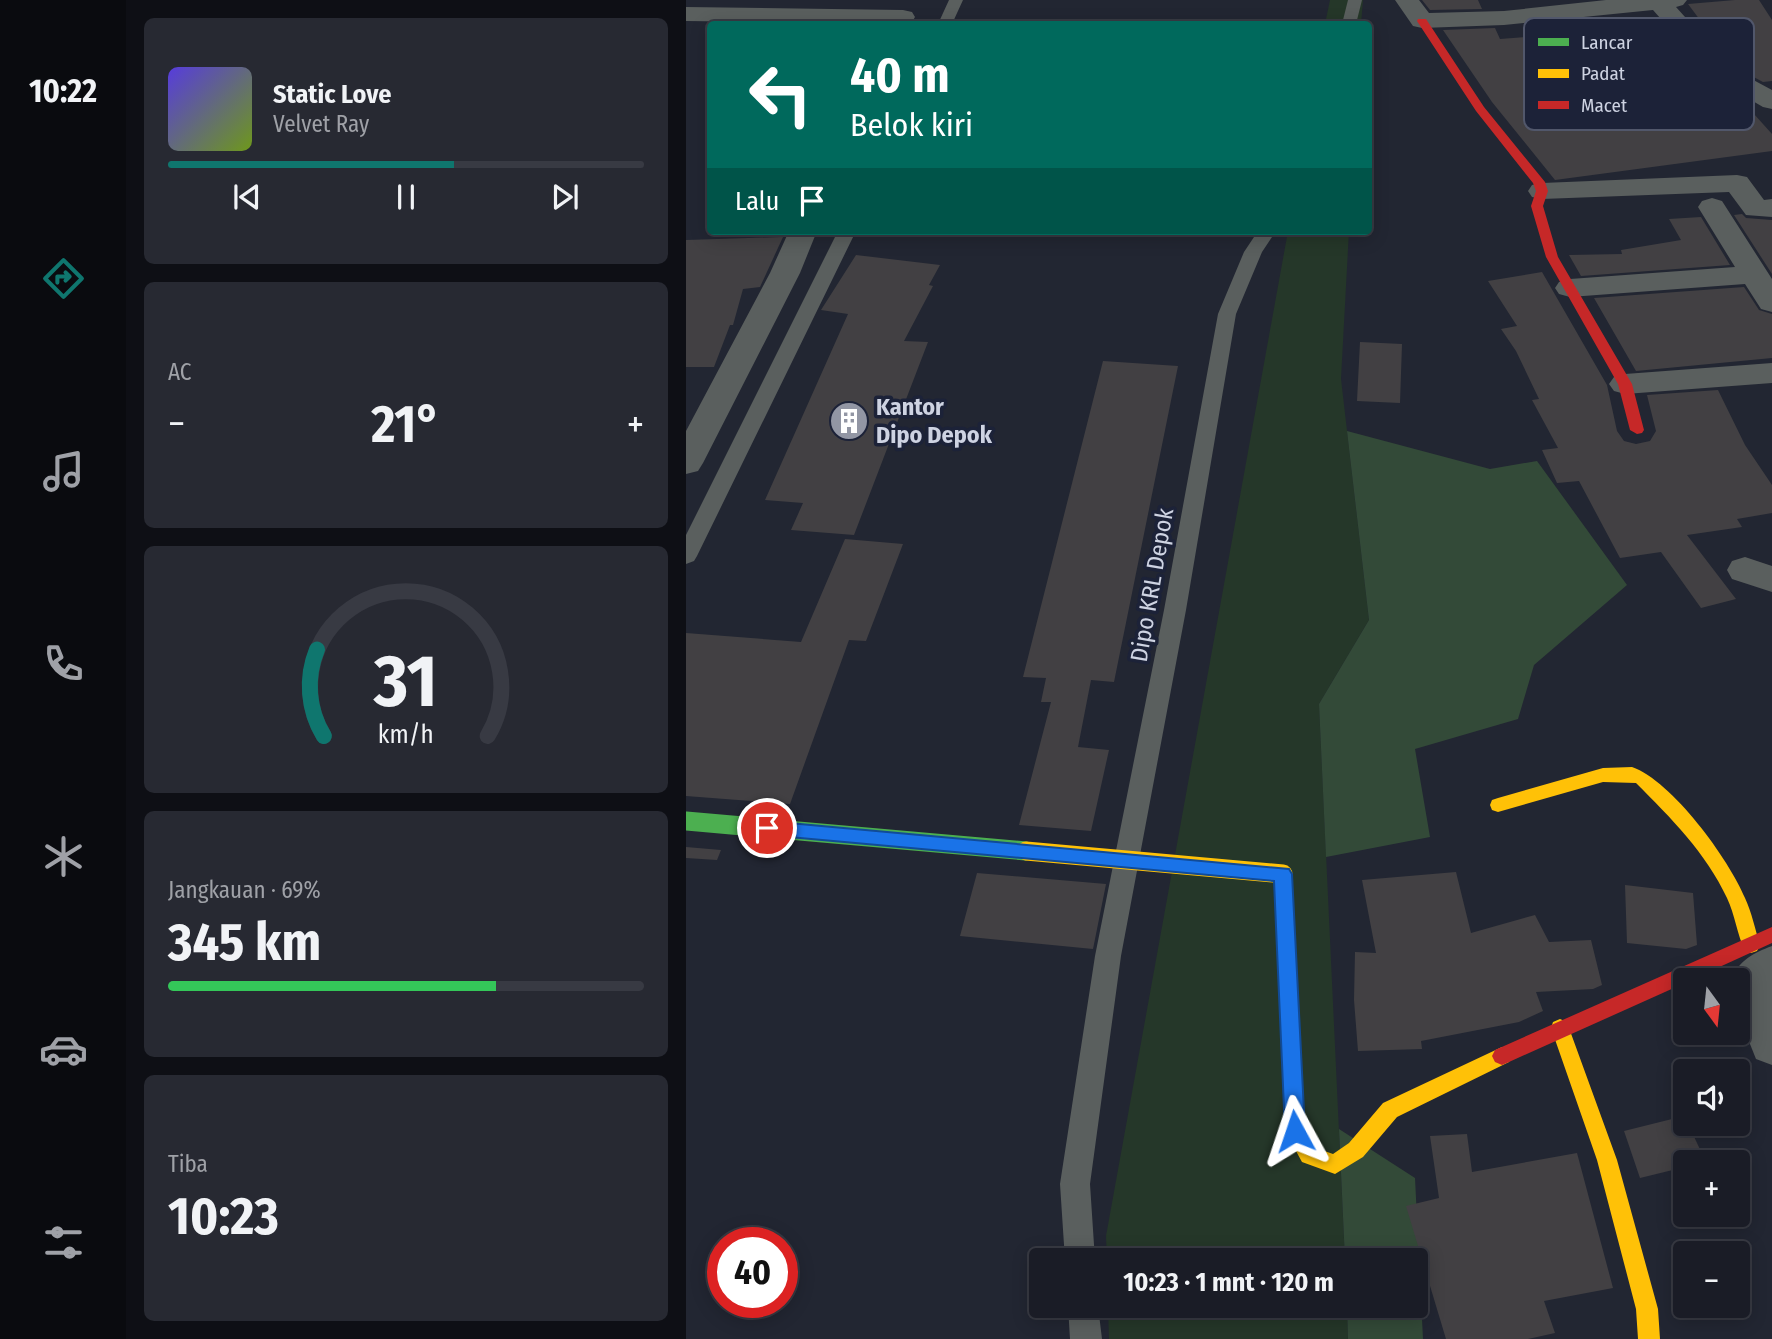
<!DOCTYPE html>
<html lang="id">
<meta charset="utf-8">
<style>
body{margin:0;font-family:"Fira Sans Condensed",sans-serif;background:#272932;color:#f1f3f6;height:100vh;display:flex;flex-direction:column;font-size:26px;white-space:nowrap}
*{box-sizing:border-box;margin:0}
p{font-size:23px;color:#9fa1a7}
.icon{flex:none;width:38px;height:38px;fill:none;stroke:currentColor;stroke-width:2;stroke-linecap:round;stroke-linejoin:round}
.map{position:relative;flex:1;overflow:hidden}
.sheet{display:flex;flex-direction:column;gap:18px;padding:18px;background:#0e0f15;width:560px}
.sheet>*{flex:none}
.banner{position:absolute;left:21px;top:21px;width:665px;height:214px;border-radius:7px;box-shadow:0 4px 18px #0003,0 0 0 2px #383a43;background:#00695c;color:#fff;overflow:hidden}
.needle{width:46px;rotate:165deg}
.controls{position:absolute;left:987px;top:968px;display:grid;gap:14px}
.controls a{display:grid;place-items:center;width:77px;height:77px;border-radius:7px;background:#1a1c26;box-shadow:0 4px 18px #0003,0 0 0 2px #383a43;font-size:35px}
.speed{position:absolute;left:21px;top:1227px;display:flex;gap:14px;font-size:35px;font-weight:700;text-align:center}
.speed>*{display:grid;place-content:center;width:91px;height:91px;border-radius:50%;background:#1a1c26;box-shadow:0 4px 18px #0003,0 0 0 2px #383a43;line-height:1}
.speed .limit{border:10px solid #d22;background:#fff;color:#111}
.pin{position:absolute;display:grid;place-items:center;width:60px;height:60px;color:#fff;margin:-30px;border:4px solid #fff;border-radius:50%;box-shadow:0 2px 7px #0007}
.me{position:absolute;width:77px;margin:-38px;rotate:355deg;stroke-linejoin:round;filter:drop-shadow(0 0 5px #0008)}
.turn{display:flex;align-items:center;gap:24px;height:147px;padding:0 28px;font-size:32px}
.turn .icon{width:91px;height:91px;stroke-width:2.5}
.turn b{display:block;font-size:49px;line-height:60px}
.then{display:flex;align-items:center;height:66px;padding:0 28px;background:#0003;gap:14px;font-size:26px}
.big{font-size:52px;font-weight:700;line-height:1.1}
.sheet .widget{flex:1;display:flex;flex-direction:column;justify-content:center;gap:10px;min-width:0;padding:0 24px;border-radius:10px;background:#272932}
.sheet .dial{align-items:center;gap:0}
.dial svg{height:182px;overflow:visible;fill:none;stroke:#383a43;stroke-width:7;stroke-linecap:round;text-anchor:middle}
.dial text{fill:#f1f3f6;stroke:none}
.song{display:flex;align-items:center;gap:21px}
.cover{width:84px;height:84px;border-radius:10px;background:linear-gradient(135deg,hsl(250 70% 55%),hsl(80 70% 35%))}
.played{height:7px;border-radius:4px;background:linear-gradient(90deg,#0f766e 60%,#383a43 60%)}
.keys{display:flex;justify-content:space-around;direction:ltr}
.heat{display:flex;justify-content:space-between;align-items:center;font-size:38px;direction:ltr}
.charge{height:10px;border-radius:5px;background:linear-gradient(90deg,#34c759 69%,#383a43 0)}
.trip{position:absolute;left:343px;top:1248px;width:399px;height:70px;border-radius:7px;background:#1a1c26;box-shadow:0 4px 18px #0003,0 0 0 2px #383a43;font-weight:700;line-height:70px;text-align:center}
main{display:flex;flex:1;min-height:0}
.tab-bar{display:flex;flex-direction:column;width:126px;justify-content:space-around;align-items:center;background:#0a0b0f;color:#9fa1a7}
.tab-bar .icon{width:49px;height:49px}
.tab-bar .on{color:#0f766e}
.tab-bar b{font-size:32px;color:#f1f3f6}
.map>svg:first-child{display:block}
.green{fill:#253729}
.forest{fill:#334a38}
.building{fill:#424043}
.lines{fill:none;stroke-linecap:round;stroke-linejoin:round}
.lane{fill:#5a5f5e;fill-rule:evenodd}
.street{fill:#5a5f5e;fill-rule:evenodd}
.slow{fill:#ffc107;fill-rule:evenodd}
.jam{fill:#c62828;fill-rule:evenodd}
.fast-bridge{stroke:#4caf50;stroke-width:19}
.slow-bridge{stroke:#ffc107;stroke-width:19}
.route{fill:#1a73e8;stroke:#114b97;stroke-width:2}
.labels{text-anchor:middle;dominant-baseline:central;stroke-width:7;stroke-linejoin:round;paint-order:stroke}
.poi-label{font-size:24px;font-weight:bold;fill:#ced3e2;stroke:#1c2238;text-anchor:start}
.street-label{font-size:24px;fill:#ced3e2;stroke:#1c2238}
.key{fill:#1c2238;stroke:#51576b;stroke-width:2}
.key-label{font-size:19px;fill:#ced3e2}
</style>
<main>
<nav class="tab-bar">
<b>10:22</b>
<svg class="icon on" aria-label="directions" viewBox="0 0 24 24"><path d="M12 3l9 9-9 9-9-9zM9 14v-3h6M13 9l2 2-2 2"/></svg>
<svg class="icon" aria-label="music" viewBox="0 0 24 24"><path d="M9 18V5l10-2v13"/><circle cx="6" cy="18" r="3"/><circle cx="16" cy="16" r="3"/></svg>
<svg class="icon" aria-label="phone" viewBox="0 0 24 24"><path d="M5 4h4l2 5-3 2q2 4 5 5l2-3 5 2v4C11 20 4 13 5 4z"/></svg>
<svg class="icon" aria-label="climate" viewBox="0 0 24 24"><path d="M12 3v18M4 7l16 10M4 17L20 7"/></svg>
<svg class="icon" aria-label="car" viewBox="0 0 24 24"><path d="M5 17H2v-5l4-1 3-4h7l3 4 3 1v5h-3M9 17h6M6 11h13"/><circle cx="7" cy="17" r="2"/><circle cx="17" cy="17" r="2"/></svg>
<svg class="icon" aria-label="filters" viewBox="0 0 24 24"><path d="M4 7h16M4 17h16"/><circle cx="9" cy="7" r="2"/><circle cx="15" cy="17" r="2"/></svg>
</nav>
<section class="sheet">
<div class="widget">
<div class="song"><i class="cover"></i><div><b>Static Love</b><p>Velvet Ray</p></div></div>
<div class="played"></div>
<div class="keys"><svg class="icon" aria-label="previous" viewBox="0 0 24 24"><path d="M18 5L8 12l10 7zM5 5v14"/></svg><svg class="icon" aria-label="pause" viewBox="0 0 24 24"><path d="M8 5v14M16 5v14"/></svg><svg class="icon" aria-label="next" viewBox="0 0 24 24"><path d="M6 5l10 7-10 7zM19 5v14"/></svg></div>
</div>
<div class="widget"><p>AC</p>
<div class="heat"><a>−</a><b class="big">21°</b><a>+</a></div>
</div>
<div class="widget dial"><svg viewBox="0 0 100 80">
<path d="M14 69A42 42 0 1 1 86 69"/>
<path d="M14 69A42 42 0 0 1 11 31" stroke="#0f766e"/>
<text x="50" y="56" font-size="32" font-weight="700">31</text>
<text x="50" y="72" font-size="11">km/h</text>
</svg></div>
<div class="widget"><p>Jangkauan · 69%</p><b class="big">345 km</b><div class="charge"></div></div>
<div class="widget"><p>Tiba</p><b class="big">10:23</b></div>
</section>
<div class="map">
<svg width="1086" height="1339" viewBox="0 0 1086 1339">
<rect width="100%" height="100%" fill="#222632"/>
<path class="green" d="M644 0H677L675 24H639Z
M602 231H663L655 379 683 620 633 704 659 1260H421L420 1236Z
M422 1306H661L662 1339H423Z"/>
<path class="forest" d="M661 431 804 469 851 461 941 585 848 665 832 719 729 749 744 837 640 857 633 704 683 620Z
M653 1129 729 1178 737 1339H662L661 1306H730V1260H659Z"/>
<path class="building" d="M736 0H792L796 9 744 10Z
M1049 0H1073L1086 20V81L1077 82 1047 66 1010 25 1017 24 1002 4Z
M809 28 814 39 924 31 927 35 980 29 1025 80 1050 94 1086 134V151L869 180 806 102 757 30Z
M1056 214 1060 218 1086 220V274L1048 215Z
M1015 217 1044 265 895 276 883 255 936 254 935 250 995 240 983 219Z
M97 237 74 287 57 289 47 325H44L28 367H0V240Z
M170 255 254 265 243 285 247 286 218 341 242 342 168 535 105 530 117 503 79 500 162 314 135 310Z
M856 272 921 385 931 431 938 441 950 444 964 441 970 431 961 395 1032 390 1059 445 1086 485V513L1051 519 1056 527 1001 535 1050 599 1015 608 975 552 934 558 893 481 871 483 856 450 872 448 846 400 853 399 830 351 815 329 831 326 802 281Z
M1058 287 1073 310 1086 314V358L950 371 908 298Z
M674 342 716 344 714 403 671 401Z
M417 361 492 366 428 682 405 680 392 747 423 750 405 831 333 825 365 702H355L360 678 337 677Z
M159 539 217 544 180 641 163 640 104 804 0 796V633L115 642Z
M0 847 35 850 31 860 0 858Z
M770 872 785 933 849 915 863 942 905 940 916 985 907 989 850 992 857 1011 833 1022 735 1041 736 1049 672 1051 668 1000 669 952 690 953 676 880Z
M291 873 420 884 407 949 274 936Z
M939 885 1007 893 1011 945 1000 949 941 943Z
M998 1116 999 1124H1002L1020 1162H999V1167L954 1178 938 1131Z
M781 1134 786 1172 891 1153 927 1288 858 1301 869 1333 842 1339H760L720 1206 753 1198 744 1136Z"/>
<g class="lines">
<path class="lane" d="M263 0H277L266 24H252Z
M662 0H676L670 24H656Z
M152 231H170L11 556 8 561 0 564V535Z
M572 231H590L576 252 550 314 500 610 435 956 404 1184 409 1260H379L374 1184 409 956 478 610 532 314 558 252Z
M382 1306H412L416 1339H384Z"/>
<path class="street" d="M709 0H733L743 13 818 11 920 0H1001L997 5 990 7 1045 68 1086 90V109L1077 107 1027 78 967 10 818 25 736 28 727 26Z
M0 7 217 10 226 12 229 17 226 22 217 24 0 21Z
M1051 175 1061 177 1078 200 1086 199V217L1060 215 1043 192 856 199 846 197 842 191 846 185 856 183Z
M1026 198 1036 201 1086 279V312L1075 309 1059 284 884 297 873 294 869 288 873 282 884 279 1049 267 1012 207 1016 201Z
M103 231H131L114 273 17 463 12 471 0 474V431L84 273Z
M1086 363V383L939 394 928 391 923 384 928 377 939 374Z
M1059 557 1086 566V592L1046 579 1041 570 1046 561Z
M1086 946V1065L1070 1059 1052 1014V980L1045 979C1054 960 1067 953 1086 946Z"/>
<path class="slow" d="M946 767C986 781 1043 859 1059 898 1066 913 1069 929 1074 945L1071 951 1065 953 1059 951C1051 934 1049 915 1041 898 1020 853 985 818 950 783L917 782 812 812 806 810 804 805 806 800 812 798 917 768Z
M597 867 603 869 606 874 619 1129 630 1148 647 1154 663 1143 697 1103 816 1047 823 1050 826 1056 823 1062 711 1117 677 1157 649 1174 616 1162 599 1131 588 874 591 869Z
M874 1019 881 1022 883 1028 931 1160 972 1309 974 1339H952L950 1309 911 1160 865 1028 867 1022Z"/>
<path class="jam" d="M732 19H740L798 107 859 182 862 191 857 206 872 257 946 384 958 430 956 433 951 434 944 430 932 384 860 257 845 206 850 191 847 183 790 111 731 21Z
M1086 927V943L1005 980H999V983L823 1062 816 1065 809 1062 806 1056 809 1050Z"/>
<path class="fast-bridge" d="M0 821 340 851"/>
<path class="slow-bridge" d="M340 851 597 874"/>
</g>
<path class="route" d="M81 821 603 869 606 874 619 1131 616 1138 609 1141 602 1138 599 1131 588 881 81 835 75 833 73 828 75 823Z"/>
<defs>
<symbol id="building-disc" viewBox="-11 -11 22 22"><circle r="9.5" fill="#9296a4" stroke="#1c2238"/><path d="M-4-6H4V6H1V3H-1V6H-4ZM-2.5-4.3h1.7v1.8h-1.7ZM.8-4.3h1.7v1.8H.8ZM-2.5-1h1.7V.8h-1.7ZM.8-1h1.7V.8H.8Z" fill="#fff"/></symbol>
</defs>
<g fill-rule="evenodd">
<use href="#building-disc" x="141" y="399" width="44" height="44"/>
</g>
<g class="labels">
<g class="poi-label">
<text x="190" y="407">Kantor<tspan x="190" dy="28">Dipo Depok</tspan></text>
</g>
<g class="street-label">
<text transform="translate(466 585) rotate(-80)">Dipo KRL Depok</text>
</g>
</g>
<rect x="838" y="18" width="230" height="112" rx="10" class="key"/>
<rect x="852" y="38" width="31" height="8" fill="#4caf50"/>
<rect x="852" y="69" width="31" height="9" fill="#ffc107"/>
<rect x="852" y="101" width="31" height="8" fill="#c62828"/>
<g class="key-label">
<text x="895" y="49">Lancar</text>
<text x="895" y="80">Padat</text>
<text x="895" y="112">Macet</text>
</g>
</svg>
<div class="controls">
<a><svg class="needle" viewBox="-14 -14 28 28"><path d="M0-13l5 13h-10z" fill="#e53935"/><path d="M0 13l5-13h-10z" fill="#9fa1a7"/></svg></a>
<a><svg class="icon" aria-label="sound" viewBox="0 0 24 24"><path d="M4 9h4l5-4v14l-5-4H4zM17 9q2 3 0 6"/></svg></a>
<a>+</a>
<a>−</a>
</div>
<div class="speed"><div class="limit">40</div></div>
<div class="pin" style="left:81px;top:828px;background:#d93025"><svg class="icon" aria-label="arrive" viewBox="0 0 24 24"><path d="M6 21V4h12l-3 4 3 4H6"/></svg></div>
<svg class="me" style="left:609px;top:1131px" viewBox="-20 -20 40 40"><path d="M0-17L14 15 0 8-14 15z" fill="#1a73e8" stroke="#fff" stroke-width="4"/></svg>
<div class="trip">10:23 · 1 mnt · 120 m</div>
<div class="banner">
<div class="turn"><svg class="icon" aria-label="left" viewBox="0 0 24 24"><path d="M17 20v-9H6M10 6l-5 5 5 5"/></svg><div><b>40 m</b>Belok kiri</div></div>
<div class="then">Lalu<svg class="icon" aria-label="arrive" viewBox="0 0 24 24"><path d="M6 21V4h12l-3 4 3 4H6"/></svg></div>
</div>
</div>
</main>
